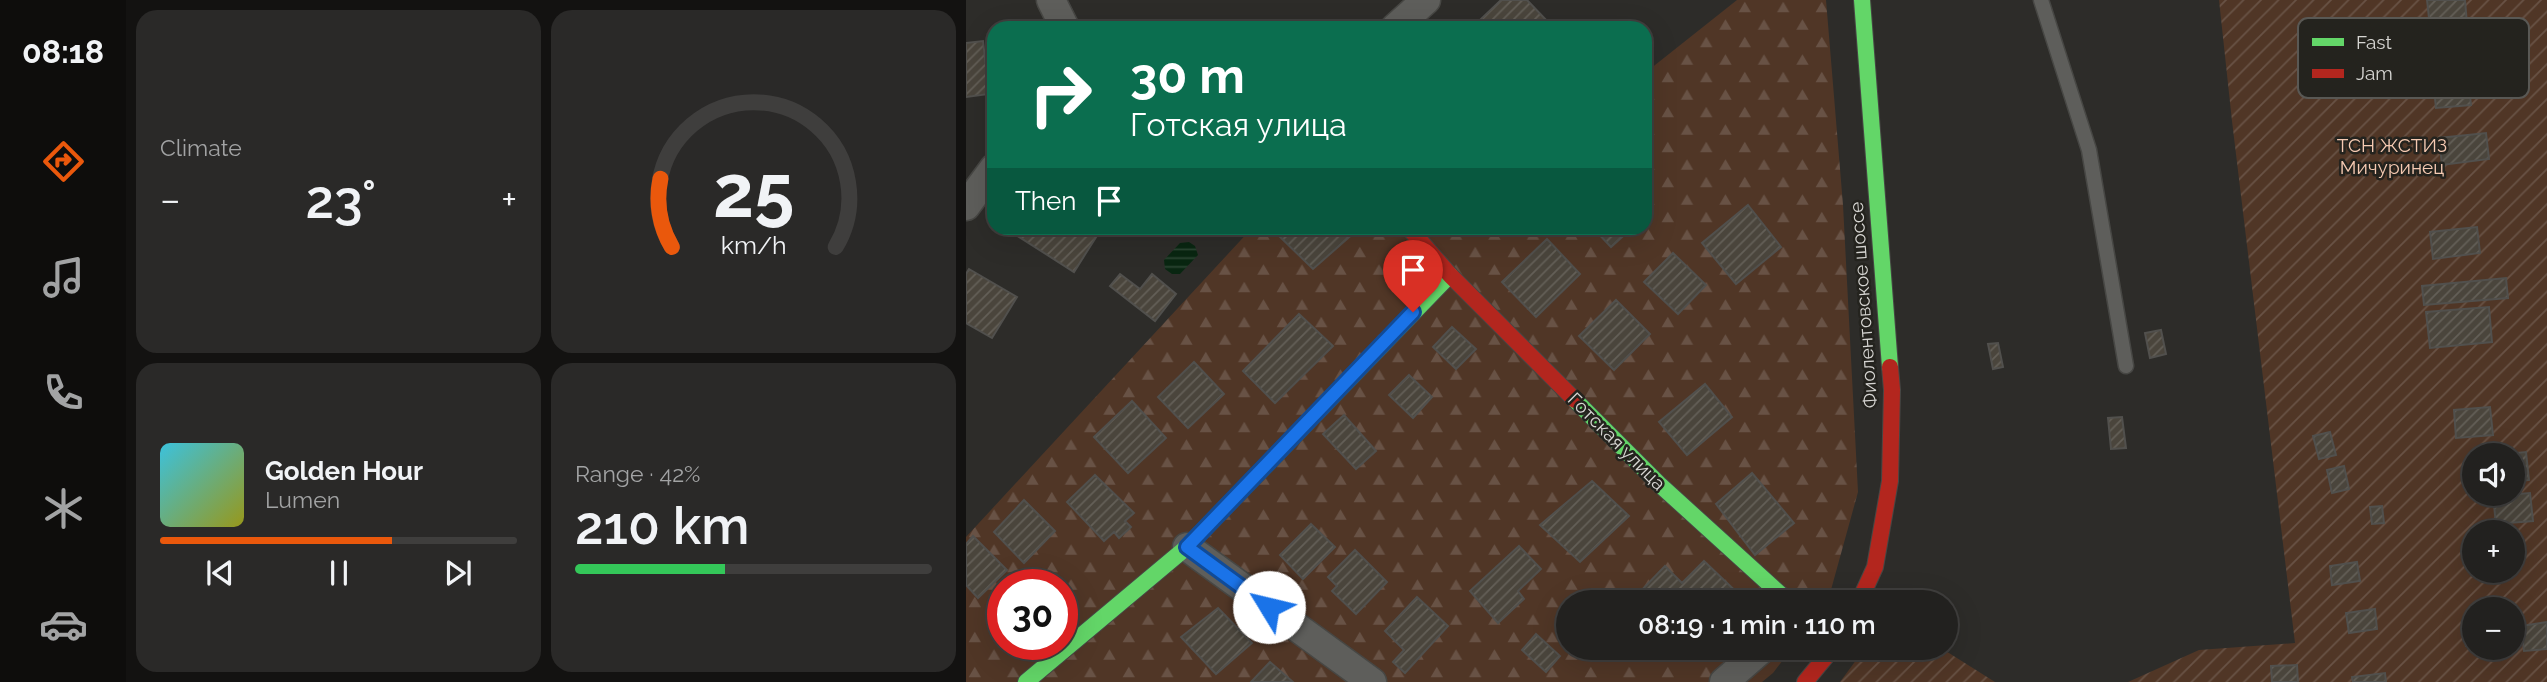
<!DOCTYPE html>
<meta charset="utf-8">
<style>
body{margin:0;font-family:Raleway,sans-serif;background:#2a2928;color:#f1f3f6;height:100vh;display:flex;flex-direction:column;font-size:26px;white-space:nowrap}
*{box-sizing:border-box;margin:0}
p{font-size:23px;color:#a2a3a4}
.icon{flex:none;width:38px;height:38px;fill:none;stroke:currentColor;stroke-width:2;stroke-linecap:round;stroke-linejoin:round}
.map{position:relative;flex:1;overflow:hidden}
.drawer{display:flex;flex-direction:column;gap:10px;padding:10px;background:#131211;width:840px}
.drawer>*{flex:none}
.banner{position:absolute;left:21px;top:21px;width:665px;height:214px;border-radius:21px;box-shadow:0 7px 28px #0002,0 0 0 2px #3f3e3d;background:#0b6e4f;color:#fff;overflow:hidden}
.buttons{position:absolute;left:1496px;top:443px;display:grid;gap:14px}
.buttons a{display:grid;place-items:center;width:63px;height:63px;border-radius:50%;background:#22211f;box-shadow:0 7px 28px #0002,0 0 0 2px #3f3e3d;font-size:35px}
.speed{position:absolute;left:21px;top:569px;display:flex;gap:14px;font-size:35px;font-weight:700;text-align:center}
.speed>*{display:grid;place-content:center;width:91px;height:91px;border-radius:50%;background:#22211f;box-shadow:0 7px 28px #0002,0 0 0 2px #3f3e3d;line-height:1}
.speed .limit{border:10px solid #d22;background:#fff;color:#111}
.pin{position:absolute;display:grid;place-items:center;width:60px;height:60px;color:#fff;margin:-72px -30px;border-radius:50% 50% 50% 0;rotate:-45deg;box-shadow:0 0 7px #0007}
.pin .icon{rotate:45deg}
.me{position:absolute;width:77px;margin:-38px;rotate:306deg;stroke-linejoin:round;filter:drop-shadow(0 0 5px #0008)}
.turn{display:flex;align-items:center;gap:24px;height:147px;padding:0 28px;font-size:32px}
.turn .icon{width:91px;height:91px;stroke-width:2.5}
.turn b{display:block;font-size:49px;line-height:60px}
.then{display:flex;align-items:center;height:66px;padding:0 28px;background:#0003;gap:14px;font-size:26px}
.big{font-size:52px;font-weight:600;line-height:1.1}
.drawer .card{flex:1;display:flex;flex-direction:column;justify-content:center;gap:10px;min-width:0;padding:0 24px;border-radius:21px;background:#2a2928}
.drawer .dial{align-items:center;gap:0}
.dial svg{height:182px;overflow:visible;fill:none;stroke:#3f3e3d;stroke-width:7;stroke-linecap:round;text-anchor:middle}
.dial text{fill:#f1f3f6;stroke:none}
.song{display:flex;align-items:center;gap:21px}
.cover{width:84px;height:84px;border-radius:10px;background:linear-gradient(135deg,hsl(190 70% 55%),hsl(60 70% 35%))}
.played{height:7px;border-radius:4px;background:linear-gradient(90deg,#ea580c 65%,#3f3e3d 65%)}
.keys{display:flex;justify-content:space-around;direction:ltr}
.heat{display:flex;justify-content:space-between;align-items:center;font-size:38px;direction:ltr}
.charge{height:10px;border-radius:5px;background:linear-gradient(90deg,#34c759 42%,#3f3e3d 0)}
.drawer .tiles{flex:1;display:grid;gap:10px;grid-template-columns:repeat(2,1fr)}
.trip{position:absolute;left:590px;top:590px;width:402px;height:70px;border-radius:35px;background:#22211f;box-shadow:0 7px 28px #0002,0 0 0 2px #3f3e3d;font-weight:600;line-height:70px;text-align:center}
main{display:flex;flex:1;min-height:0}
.tabs{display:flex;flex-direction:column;width:126px;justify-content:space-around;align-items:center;background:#0e0d0c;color:#a2a3a4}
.tabs .icon{width:49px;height:49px}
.tabs .selected{color:#ea580c}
.tabs b{font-size:32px;color:#f1f3f6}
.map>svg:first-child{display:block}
.forest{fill:url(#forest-firs);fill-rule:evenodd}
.garden{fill:url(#garden-furrows);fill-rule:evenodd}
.water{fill:url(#water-rules)}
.building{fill:url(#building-hatch);stroke:#51504d;stroke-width:2}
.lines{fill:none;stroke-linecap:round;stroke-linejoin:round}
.lane-casing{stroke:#474744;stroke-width:17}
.street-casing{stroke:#474744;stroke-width:31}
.fast-casing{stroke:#474744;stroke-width:18}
.jam-casing{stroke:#474744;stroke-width:18}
.lane{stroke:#5e5e5b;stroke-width:14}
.street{stroke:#5e5e5b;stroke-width:28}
.fast{stroke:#63d668;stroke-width:16}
.jam{stroke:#b3261e;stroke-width:16}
.route-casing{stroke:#114b97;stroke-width:18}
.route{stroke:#1a73e8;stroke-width:12}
.labels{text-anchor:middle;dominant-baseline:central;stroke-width:5;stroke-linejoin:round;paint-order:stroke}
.park-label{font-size:19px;fill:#f6cab2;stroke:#24231e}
.street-label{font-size:19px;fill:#d6d5d2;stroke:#24231e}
.key{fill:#24231e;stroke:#595854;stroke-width:2}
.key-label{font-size:19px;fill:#d6d5d2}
</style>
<main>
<nav class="tabs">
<b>08:18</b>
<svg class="icon selected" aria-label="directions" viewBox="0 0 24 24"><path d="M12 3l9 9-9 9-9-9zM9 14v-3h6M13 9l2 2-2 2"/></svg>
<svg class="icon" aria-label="music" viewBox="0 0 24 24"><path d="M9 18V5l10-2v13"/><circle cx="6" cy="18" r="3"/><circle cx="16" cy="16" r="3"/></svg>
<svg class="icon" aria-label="phone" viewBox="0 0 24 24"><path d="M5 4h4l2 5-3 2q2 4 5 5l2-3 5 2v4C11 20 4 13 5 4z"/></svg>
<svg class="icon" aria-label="climate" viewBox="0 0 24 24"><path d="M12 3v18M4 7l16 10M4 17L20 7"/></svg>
<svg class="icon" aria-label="car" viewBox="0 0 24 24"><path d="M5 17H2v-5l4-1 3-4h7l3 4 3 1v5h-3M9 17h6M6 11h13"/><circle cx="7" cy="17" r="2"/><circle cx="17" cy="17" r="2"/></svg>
</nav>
<section class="drawer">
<div class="tiles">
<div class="card"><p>Climate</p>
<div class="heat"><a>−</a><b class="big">23°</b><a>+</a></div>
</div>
<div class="card dial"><svg viewBox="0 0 100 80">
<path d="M14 69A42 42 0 1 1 86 69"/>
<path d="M14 69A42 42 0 0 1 9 39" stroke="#ea580c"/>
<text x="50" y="56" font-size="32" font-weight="700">25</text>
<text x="50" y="72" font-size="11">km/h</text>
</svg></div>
<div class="card">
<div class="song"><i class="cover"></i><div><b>Golden Hour</b><p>Lumen</p></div></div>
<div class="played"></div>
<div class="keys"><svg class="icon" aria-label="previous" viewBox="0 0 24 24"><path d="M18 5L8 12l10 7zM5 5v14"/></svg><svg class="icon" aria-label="pause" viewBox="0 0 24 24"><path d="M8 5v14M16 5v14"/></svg><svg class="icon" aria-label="next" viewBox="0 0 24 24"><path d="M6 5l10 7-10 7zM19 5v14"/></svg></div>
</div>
<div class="card"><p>Range · 42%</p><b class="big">210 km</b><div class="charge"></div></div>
</div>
</section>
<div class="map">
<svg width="1581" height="682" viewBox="0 0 1581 682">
<defs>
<pattern id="forest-firs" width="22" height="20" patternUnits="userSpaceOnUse" patternTransform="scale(1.75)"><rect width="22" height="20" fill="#503626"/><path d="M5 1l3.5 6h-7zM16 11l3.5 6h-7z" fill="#685245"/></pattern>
<pattern id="garden-furrows" width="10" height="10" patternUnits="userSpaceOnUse" patternTransform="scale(1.75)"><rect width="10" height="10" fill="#503626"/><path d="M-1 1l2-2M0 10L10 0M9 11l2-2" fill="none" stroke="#685245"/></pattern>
<pattern id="water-rules" width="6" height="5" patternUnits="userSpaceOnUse" patternTransform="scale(1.75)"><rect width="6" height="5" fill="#092611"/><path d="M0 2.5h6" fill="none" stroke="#2c4533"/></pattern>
<pattern id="building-hatch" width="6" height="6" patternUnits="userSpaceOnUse" patternTransform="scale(1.75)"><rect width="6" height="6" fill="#4a453c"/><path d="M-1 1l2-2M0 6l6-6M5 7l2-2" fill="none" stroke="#635f57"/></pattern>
</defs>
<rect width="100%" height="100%" fill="#2d2c29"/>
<path class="forest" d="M771 0H860L877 205 892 492 863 597 860 602H602V648H826L807 673 796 682H0V537L286 228H679V73ZM37 584H96V644H37Z"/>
<path class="garden" d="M1253 0H1581V682H1162L1233 650 1329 643 1266 121ZM1508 455H1547V494H1508ZM1508 532H1547V570H1508ZM1508 609H1547V648H1508Z
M899 648H975L1029 682H874Z"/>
<path class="water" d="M223 242 229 246 232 255 214 274H206L199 269 198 260 214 243Z"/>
<path class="building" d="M535 0H561L583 23 578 28H523L515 19Z
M1461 0H1499L1501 24 1464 27Z
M17 41 23 94 0 97V43Z
M1502 77 1505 105 1470 108 1467 80Z
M1520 133 1523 159 1476 165 1473 138Z
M782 205 815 247 770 284 736 243Z
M1511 227 1514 253 1467 259 1464 232Z
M39 228H122L132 234 108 272Z
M314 228H386L390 231 347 269 309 232Z
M627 228H666L645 247Z
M581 239 614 274 570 317 536 282Z
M707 253 740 285 712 314 678 282Z
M3 269 51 297 26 338 0 323V274Z
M154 274 174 289 186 274 210 294 189 321 144 286Z
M1540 278 1542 298 1458 305 1456 286Z
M650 300 684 334 648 370 613 336Z
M1523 307 1526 342 1464 348 1460 312Z
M333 314 367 346 309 403 277 371Z
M486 327 510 349 490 369 467 347Z
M1195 330 1200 354 1184 358 1179 333Z
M1032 343 1037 367 1027 369 1022 344Z
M228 362 258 394 222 428 192 397Z
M443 375 466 397 447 418 423 395Z
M739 384 766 417 721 455 693 422Z
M166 401 200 438 162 473 128 437Z
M1524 407 1527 435 1490 438 1488 410Z
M378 415 410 451 390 469 357 434Z
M1156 417 1160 448 1145 449 1142 418Z
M1364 432 1370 455 1353 459 1347 436Z
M1560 452 1563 480 1547 482V455H1528Z
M1378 466 1383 489 1366 493 1361 470Z
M786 473 828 523 789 555 750 504Z
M129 475 168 513 159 521 165 527 153 538 148 532 138 541 101 502Z
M626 481 663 516 614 562 574 525Z
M1564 493 1567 521 1530 524 1527 496Z
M58 500 89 531 58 563 28 532Z
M1416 506 1418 523 1406 524 1404 507Z
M345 524 369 547 337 579 314 555Z
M7 536 41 570 12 598 0 585V544Z
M553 546 575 569 552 591 558 599 532 623 504 591Z
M389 550 421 582 390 614 366 591 371 586 362 577Z
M738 561 781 602H676L670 596 699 566 716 583Z
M1391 562 1394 581 1366 585 1364 566Z
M451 597 482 626 439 673 427 662 438 650 419 631Z
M252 608 286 643 250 674 215 637Z
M1409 609 1411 629 1383 633 1380 613Z
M1581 622V649L1558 651 1555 626Z
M1508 631V645L1500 646 1498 632Z
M570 634 594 656 580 672 556 650Z
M304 662 327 682H285Z
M1331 665 1332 682H1306L1305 666Z
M1419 673 1420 682H1387L1386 677Z"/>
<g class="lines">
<defs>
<path id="lane" d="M1075 0 1123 150 1160 366"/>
<path id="street" d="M85 0 99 28
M429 28 460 0
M0 206 28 168
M221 547 406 682
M758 682 797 648"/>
<path id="fast" d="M896 0 924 367
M609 400 693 484 823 602
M60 682 221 547 484 275"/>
<path id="jam" d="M443 228 484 275 609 400
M893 602 909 567 924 481 926 390 924 367
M839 682 867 648"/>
</defs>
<use href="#lane" class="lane-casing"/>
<use href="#street" class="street-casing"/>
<use href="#fast" class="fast-casing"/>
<use href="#jam" class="jam-casing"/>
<use href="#lane" class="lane"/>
<use href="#street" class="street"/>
<use href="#fast" class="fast"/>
<use href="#jam" class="jam"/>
</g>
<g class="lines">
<defs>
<path id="route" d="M303 607 221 547 447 312"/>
</defs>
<use href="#route" class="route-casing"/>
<use href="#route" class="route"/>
</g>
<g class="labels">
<g class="park-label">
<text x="1426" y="145">ТСН ЖСТИЗ<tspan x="1426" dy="22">Мичуринец</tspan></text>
</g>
<g class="street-label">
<text transform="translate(897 305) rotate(-94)">Фиолентовское шоссе</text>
<text transform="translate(651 441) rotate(45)">Готская улица</text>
</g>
</g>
<rect x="1332" y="18" width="231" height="80" rx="10" class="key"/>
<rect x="1346" y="38" width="32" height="8" fill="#63d668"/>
<rect x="1346" y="69" width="32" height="9" fill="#b3261e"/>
<g class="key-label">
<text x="1390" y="49">Fast</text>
<text x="1390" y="80">Jam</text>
</g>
</svg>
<div class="buttons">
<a><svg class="icon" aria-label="sound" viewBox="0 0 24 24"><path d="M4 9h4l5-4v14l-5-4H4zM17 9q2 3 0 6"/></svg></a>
<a>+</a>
<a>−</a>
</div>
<div class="speed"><div class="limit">30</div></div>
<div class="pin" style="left:447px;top:312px;background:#d93025"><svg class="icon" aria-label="arrive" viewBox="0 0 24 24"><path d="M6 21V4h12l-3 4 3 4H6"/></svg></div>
<svg class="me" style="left:303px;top:607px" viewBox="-20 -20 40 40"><circle r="19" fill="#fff"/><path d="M0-13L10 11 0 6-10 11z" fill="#1a73e8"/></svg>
<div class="trip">08:19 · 1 min · 110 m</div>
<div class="banner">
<div class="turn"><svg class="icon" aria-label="right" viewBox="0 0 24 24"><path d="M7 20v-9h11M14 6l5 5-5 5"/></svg><div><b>30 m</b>Готская улица</div></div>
<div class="then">Then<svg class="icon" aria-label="arrive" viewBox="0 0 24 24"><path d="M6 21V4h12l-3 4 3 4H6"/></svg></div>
</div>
</div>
</main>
